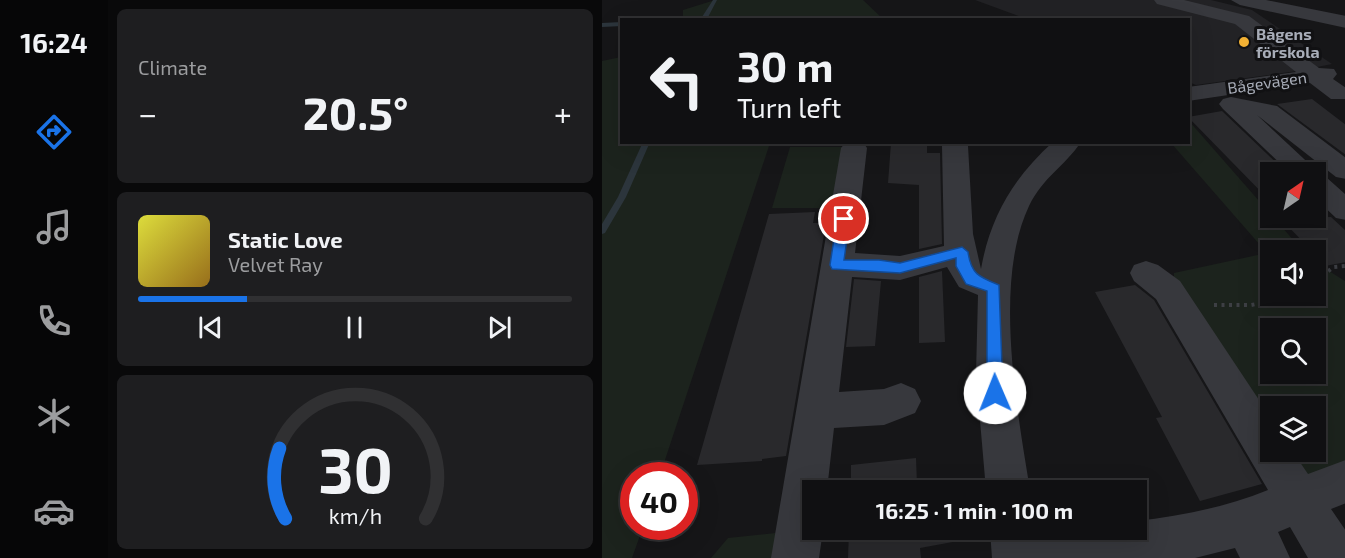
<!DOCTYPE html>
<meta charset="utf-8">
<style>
body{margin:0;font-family:"Exo 2",sans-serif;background:#1e1e20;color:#f1f3f6;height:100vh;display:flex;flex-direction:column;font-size:22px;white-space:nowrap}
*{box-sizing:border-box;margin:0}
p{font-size:20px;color:#9c9d9f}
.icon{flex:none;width:33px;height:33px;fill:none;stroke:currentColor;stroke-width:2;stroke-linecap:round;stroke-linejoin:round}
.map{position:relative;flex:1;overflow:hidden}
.details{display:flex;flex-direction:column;gap:9px;padding:9px;background:#09090a;width:494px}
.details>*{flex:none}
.top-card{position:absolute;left:18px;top:18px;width:570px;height:126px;border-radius:0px;box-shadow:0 6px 24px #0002,0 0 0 2px #303032;background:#101012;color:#f1f3f6;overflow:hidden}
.needle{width:39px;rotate:34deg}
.buttons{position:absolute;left:658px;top:162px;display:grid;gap:12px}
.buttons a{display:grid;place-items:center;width:66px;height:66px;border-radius:0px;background:#101012;box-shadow:0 6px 24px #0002,0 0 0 2px #303032;font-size:30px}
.speed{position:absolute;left:18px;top:462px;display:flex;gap:12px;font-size:30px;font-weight:700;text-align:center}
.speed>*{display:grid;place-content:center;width:78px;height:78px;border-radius:50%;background:#101012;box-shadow:0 6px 24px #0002,0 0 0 2px #303032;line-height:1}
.speed .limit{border:9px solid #d22;background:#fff;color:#111}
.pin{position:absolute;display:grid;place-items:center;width:51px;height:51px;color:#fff;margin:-26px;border:3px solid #fff;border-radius:50%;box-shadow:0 2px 6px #0007}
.me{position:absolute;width:66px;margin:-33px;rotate:359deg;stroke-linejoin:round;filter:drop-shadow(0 0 4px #0008)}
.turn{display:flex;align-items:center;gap:21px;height:126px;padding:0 18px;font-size:27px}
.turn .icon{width:78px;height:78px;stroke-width:2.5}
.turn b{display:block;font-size:42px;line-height:51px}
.big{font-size:45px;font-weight:700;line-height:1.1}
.details .widget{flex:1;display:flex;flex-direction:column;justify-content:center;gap:9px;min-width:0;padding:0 21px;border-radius:9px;background:#1e1e20}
.details .dial{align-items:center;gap:0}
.dial svg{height:156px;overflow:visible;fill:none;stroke:#303032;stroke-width:7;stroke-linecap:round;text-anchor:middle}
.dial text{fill:#f1f3f6;stroke:none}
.song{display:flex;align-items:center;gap:18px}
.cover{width:72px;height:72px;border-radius:9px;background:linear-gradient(135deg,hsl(60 70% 55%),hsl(40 70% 35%))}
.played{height:6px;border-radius:3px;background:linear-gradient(90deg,#1a73e8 25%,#303032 25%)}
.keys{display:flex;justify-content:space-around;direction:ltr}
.heat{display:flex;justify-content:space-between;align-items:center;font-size:33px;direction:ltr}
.trip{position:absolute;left:200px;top:480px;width:345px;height:60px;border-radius:0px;background:#101012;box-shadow:0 6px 24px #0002,0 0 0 2px #303032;font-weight:700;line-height:60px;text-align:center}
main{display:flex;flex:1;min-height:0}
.tabs{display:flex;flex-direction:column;width:108px;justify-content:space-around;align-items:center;background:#060607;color:#9c9d9f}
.tabs .icon{width:42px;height:42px}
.tabs .active{color:#1a73e8}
.tabs b{font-size:27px;color:#f1f3f6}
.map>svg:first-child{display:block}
.built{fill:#222225}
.green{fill:#1c231d;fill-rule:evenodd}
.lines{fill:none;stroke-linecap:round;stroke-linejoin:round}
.stream{fill:#2c353c;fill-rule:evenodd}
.building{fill:#29292c}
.path{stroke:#3d3f44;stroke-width:4;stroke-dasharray:3 4.5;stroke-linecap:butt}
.minor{fill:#37383d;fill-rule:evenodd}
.route{fill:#1a73e8;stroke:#114b97;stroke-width:1.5}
.poi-dot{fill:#f2b134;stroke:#111113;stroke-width:2}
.labels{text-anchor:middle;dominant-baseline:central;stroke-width:6;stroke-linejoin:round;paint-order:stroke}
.far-poi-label{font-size:16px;font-weight:bold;fill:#a8adb8;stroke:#111113;text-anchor:start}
.far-street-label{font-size:16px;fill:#a8adb8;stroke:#111113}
</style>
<main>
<nav class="tabs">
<b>16:24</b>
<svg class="icon active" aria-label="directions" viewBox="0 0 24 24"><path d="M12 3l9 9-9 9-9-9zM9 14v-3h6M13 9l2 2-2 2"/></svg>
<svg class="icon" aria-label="music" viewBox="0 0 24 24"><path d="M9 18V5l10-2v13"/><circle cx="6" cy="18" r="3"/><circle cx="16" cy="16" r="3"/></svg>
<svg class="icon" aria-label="phone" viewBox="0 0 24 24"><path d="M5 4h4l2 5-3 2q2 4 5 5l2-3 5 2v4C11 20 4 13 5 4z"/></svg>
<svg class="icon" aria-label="climate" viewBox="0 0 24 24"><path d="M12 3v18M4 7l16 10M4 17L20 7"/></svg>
<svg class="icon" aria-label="car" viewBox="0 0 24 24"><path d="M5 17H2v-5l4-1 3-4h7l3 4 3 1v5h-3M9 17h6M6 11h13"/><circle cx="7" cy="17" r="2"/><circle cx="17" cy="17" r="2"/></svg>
</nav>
<section class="details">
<div class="widget"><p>Climate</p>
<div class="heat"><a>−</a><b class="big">20.5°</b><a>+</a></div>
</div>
<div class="widget">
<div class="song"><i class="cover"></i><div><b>Static Love</b><p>Velvet Ray</p></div></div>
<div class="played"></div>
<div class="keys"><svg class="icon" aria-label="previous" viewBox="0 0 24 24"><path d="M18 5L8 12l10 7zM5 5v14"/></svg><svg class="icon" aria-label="pause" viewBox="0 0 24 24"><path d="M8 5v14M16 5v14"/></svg><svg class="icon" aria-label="next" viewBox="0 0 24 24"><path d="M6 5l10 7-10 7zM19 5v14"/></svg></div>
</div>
<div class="widget dial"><svg viewBox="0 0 100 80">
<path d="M14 69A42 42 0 1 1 86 69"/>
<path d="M14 69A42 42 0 0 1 11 33" stroke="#1a73e8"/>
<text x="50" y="56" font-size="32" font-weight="700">30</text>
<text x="50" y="72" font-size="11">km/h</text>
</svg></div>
</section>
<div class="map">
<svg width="744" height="558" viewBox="0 0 744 558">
<rect width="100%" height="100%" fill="#161618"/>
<path class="built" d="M373 0H609L650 10 730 64 695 71 594 85 587 82 586 20 425 19Z"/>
<path class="green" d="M113 0H261L281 19H81V10Z
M19 57 20 142 191 143 167 146 58 475 32 476V526L41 527 30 558H0V61Z
M587 121 700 250H669V296H714V263L743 281V473L704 478 685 463 678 452H714V406H669V437L572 282V273L665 253 569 143 586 142ZM669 328H714V374H669Z
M188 147H246L240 208H170Z
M183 532 180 558H109L126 538Z"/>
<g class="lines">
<path class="stream" d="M111 0H115L105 19 76 20 100 17Z
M20 22V26L0 27V23Z
M41 142H48L24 197 3 233 0 234V224L16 197Z"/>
</g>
<path class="building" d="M710 99 744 125V155L675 104Z
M620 111 684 172H669V202L586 117Z
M325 142V153H338L340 244 317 249V185L286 183 289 143Z
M213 212 211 223H224L184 456 160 459V461L95 465 167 214Z
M729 217 744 231V262L723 266 714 256V250H709L678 218Z
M340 271 343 342 317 343V277Z
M252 279 279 281 273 346 244 347Z
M533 285 552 300 660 484 598 501 554 418 560 417 493 292Z
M314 458 315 485 347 480 348 490H249V465Z
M247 530H354L356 541 318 548 319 558H246Z"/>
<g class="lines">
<path class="path" d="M714 280 732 267 744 266
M612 305H649L698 296"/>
<path class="minor" d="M552 0H582L647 16 717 68 732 69 735 74 731 79 744 88V99H729L708 83 586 101V87L694 72 633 24 555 4Z
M629 0H664L744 16V28L638 5Z
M629 97 675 106 744 158V179L734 177 655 115 716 172 714 174 687 172 621 109 617 104 621 99Z
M261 142 265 148 253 253 298 256 342 246 340 146 343 142H363L366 146 371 234 379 269C388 217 412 177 451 142H479C463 166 441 177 427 206 391 282 415 409 428 490H384L374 374 376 295 357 287 345 267 298 280 250 277 237 392 282 389 299 383 313 389 319 401 313 413 282 425 232 428 225 490H210V530H221L217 558H169L239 148 243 143Z
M714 175 724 177 744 195V220L734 218 714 199Z
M544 261 556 265 578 281 669 418V452H691L706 474 744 460V503L729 509 744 531V558H706L688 527 676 532 688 558H638L633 548 593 558H390L388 530H534V521C578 516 625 507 666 490L554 299 532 281 528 273 532 265Z"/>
</g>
<path class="route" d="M242 215 248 219 242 260H277L298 263 360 247 366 252C369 274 377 277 397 285L401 393 399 398H387L385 393V291L364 284 354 266V258L298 273 230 269 228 265 235 219Z"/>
<circle class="poi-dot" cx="642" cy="42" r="6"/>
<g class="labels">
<g class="far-poi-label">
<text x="654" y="33">Bågens<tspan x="654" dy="18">förskola</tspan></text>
</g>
<g class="far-street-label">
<text transform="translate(665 82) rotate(-8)">Bågevägen</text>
</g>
</g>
</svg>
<div class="buttons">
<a><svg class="needle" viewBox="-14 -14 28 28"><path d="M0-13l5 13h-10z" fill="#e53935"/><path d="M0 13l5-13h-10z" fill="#9c9d9f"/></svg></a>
<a><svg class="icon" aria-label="sound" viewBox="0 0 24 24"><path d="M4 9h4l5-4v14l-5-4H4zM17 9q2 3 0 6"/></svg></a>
<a><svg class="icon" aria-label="search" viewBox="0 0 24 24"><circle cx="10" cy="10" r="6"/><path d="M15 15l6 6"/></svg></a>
<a><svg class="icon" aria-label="layers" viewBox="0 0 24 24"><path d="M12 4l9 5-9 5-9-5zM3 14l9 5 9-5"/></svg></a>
</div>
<div class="speed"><div class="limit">40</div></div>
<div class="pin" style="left:242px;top:219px;background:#d93025"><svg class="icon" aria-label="arrive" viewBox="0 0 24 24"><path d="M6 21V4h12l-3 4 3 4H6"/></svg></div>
<svg class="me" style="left:393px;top:393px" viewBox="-20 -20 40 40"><circle r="19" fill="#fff"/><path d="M0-13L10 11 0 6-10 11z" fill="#1a73e8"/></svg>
<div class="trip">16:25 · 1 min · 100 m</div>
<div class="top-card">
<div class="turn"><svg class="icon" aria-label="left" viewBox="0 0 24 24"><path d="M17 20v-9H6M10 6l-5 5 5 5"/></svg><div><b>30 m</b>Turn left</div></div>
</div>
</div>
</main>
